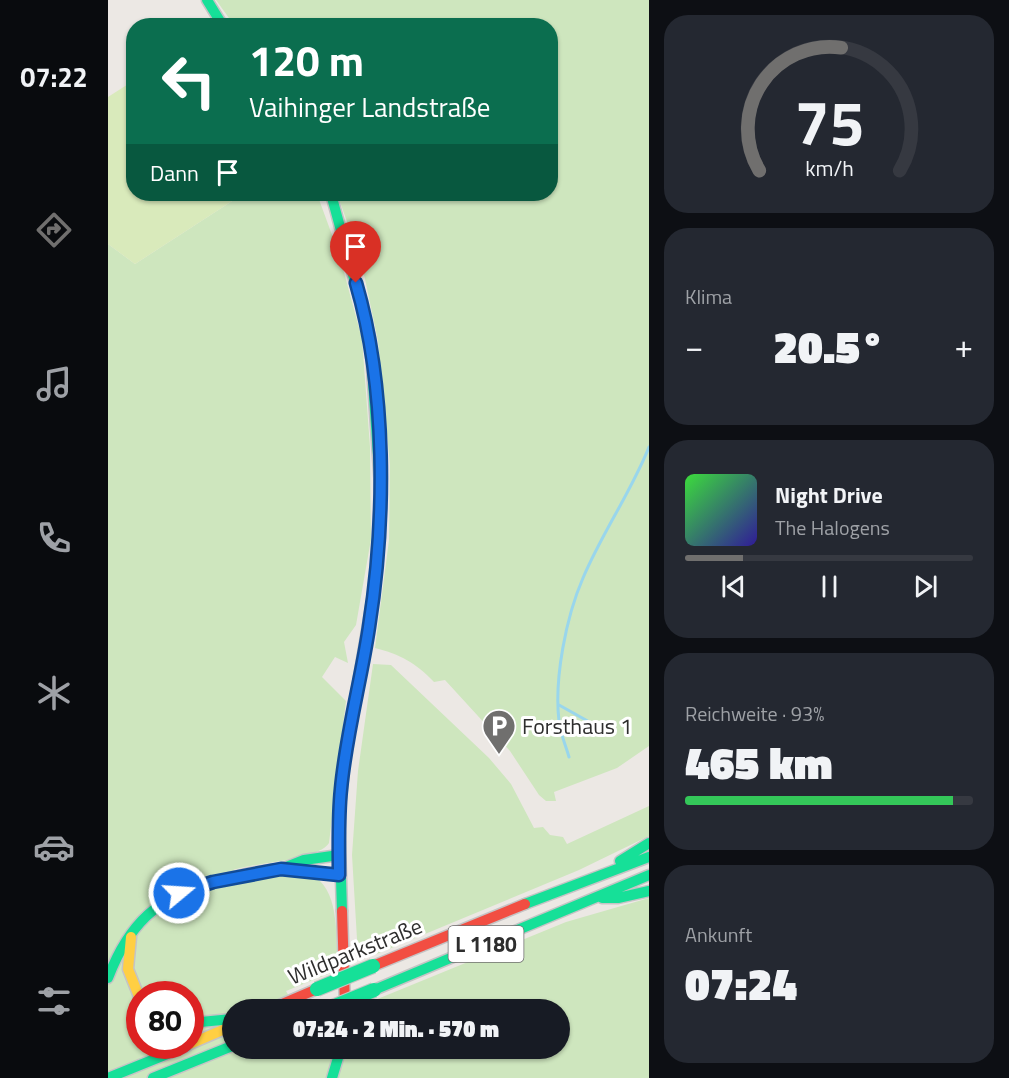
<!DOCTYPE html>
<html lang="de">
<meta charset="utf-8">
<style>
body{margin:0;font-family:"Titillium Web",sans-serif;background:#242831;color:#f1f3f6;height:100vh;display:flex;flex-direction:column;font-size:22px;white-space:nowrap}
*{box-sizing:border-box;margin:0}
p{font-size:20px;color:#9ea1a6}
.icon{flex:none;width:33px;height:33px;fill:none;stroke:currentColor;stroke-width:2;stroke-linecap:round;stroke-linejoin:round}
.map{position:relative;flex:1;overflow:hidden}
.drawer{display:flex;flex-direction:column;gap:15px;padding:15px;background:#0d0f14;width:360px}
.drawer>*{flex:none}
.top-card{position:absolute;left:18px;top:18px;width:432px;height:183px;border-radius:24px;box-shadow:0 2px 4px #0004;background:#0b6e4f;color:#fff;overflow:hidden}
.speed{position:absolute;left:18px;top:981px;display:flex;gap:12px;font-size:30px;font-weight:700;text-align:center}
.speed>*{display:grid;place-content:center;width:78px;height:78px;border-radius:50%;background:#171b24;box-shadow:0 2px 4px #0004;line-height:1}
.speed .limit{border:9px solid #d22;background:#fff;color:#111}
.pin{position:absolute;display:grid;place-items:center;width:51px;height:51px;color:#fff;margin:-62px -26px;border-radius:50% 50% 50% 0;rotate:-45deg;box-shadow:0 0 6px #0007}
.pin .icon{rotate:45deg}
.me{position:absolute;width:66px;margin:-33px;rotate:72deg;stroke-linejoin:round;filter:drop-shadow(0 0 4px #0008)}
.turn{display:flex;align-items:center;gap:21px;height:126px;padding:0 24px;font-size:27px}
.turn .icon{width:78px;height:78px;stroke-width:2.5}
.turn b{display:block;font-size:42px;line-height:51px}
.then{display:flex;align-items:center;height:57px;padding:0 24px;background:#0003;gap:12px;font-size:22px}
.big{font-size:45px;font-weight:800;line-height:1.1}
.drawer .card{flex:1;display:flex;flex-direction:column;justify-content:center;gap:9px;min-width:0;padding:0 21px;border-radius:24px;background:#242831}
.drawer .dial{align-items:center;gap:0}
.dial svg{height:156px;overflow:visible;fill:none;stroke:#363941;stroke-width:7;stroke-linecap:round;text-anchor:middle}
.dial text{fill:#f1f3f6;stroke:none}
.song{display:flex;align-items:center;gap:18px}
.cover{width:72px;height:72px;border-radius:9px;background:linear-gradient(135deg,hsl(120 70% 55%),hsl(250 70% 35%))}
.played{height:6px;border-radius:3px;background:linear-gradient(90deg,#706f6e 20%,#363941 20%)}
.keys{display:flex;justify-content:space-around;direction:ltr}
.heat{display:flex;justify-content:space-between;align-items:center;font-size:33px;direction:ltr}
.charge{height:9px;border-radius:4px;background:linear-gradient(90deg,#34c759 93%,#363941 0)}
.trip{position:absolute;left:114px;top:999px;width:348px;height:60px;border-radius:30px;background:#171b24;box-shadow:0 2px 4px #0004;font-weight:800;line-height:60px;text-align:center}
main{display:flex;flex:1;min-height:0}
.dock{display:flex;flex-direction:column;width:108px;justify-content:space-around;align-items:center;background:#090b0e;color:#9ea1a6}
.dock .icon{width:42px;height:42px}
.dock .current{color:#706f6e}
.dock b{font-size:27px;color:#f1f3f6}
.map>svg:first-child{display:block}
.green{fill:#cee6be;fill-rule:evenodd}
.pitch{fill:#d9eabb}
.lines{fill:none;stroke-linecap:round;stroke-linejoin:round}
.stream{stroke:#99d6ec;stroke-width:3}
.fast-casing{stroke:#c5c4c5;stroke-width:13}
.slow-casing{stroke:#c5c4c5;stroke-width:13}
.jam-casing{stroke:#c5c4c5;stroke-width:13}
.fast{stroke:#16e098;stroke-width:10}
.slow{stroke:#ffcf43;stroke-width:10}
.jam{stroke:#f24e42;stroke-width:10}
.fast-bridge-casing{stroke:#c6c5c4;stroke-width:16;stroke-linecap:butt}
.fast-bridge{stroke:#16e098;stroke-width:14}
.route-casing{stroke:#114b97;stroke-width:15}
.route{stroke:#1a73e8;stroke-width:10}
.labels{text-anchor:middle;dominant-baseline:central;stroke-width:6;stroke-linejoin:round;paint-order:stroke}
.shield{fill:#fff;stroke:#6d6d6d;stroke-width:1.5}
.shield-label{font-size:21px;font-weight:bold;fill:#2e2e2e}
.poi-label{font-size:22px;fill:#2e2e2e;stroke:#fff;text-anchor:start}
.street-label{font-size:22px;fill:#2e2e2e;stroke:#fff}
</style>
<main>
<nav class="dock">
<b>07:22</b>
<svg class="icon current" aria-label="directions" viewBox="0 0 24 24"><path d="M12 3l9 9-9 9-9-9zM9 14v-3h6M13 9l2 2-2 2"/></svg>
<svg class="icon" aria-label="music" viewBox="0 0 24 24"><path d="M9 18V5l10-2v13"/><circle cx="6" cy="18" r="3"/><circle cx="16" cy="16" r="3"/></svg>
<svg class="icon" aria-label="phone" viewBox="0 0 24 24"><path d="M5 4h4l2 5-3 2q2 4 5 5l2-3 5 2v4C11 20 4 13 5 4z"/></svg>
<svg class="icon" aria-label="climate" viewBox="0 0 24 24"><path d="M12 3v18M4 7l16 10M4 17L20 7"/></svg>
<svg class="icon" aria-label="car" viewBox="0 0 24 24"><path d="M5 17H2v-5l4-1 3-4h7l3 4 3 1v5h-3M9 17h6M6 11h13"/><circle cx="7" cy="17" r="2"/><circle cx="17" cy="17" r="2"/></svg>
<svg class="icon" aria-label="filters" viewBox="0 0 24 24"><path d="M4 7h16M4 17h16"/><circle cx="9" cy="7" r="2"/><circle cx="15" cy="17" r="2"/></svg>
</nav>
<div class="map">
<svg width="541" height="1078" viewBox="0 0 541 1078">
<rect width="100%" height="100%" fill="#ece8e4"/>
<path class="green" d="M108 0H541V746L509 768 446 792 448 801H438L431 795 402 751 337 680 326 682C308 663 292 654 267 648L281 540 282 465 270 341 253 260 229 194H442V26L126 25Z
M135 194H209L231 254 254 339 262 447 263 539 248 625 236 642 240 663 227 657 214 677 238 701 221 843C211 860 145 863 125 870L207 877C233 894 227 941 230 970L178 991 188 1009 124 1010V1048H452V1010L245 1009 458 922 541 898V1078H0V244L27 264ZM32 994H82V1046H32Z
M265 664 283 665 381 758 403 784 426 828 435 827 442 835 455 837 459 844 541 806V836L471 870 264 956H250L244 855 250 771Z"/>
<path class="pitch" d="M25 81 26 194H135L27 264 0 244V97Z"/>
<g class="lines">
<path class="stream" d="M451 705 485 724
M461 757C458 746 452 733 451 721 446 679 458 617 475 578 494 533 523 492 541 447"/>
<defs>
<path id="fast" d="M99 0 115 26
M223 194 262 337 272 486 268 578 237 759 231 815 234 911
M512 861 541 843
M176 868 196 860 231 855
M494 898H510L541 891
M417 904 541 857
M0 978C24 915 57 893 121 878 139 874 157 869 176 869 194 869 212 875 231 875
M266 990 541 875
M82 1023 124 1019
M0 1078 79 1046
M45 1078 124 1046
M224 1078 233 1048"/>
<path id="slow" d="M23 937 20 969 32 999
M82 1044 124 1026"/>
<path id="jam" d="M234 911 237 1006
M265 966 417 904
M160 1010 209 989"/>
</defs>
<use href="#fast" class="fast-casing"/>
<use href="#slow" class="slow-casing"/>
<use href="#jam" class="jam-casing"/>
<use href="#fast" class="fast"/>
<use href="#slow" class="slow"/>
<use href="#jam" class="jam"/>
<defs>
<path id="fast-bridge" d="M209 989 265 966
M217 1010 266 990"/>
</defs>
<use href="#fast-bridge" class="fast-bridge-casing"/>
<use href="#fast-bridge" class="fast-bridge"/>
</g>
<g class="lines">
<defs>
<path id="route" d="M71 893 105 882 173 869 231 875C231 846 230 817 233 789 238 734 253 681 261 627 278 519 279 389 248 283"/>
</defs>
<use href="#route" class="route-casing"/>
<use href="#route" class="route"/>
</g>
<defs>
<symbol id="parking-pin" viewBox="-11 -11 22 30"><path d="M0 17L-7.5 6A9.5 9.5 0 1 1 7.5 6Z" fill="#706f6e" stroke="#fff"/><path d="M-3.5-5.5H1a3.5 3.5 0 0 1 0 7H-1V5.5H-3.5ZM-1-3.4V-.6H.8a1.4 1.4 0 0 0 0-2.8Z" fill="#fff"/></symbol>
</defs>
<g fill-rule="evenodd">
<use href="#parking-pin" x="372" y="707" width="38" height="52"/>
</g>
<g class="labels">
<rect class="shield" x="340.5" y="926" width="75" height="36" rx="4.5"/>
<g class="shield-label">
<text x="378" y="944">L 1180</text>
</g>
<g class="poi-label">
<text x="414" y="726">Forsthaus 1</text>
</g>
<g class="street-label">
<text transform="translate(247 951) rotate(-22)">Wildparkstraße</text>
</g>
</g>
</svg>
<div class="speed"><div class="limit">80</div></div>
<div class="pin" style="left:248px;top:283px;background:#d93025"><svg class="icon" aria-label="arrive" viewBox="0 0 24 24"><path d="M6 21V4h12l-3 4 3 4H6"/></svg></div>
<svg class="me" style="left:71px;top:893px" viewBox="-20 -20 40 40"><circle r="17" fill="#1a73e8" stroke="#fff" stroke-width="3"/><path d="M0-11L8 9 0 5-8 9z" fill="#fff"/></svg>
<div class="trip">07:24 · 2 Min. · 570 m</div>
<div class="top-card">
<div class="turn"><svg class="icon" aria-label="left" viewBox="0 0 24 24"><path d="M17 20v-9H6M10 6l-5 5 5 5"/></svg><div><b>120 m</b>Vaihinger Landstraße</div></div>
<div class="then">Dann<svg class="icon" aria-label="arrive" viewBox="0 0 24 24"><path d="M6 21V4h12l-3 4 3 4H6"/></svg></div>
</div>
</div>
<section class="drawer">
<div class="card dial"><svg viewBox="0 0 100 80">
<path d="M14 69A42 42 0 1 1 86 69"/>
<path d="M14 69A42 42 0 0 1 56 6" stroke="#706f6e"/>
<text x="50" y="56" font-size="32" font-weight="700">75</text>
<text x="50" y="72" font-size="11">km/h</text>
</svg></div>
<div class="card"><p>Klima</p>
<div class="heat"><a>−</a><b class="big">20.5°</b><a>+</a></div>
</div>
<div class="card">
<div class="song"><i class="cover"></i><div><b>Night Drive</b><p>The Halogens</p></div></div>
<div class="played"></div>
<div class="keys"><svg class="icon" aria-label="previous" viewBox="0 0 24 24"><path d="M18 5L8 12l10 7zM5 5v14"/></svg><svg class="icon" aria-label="pause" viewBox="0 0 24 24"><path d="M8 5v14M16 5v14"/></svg><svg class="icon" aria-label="next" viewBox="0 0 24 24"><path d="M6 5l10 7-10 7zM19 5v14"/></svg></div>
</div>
<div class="card"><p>Reichweite · 93%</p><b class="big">465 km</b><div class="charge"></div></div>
<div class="card"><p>Ankunft</p><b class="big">07:24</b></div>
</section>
</main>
